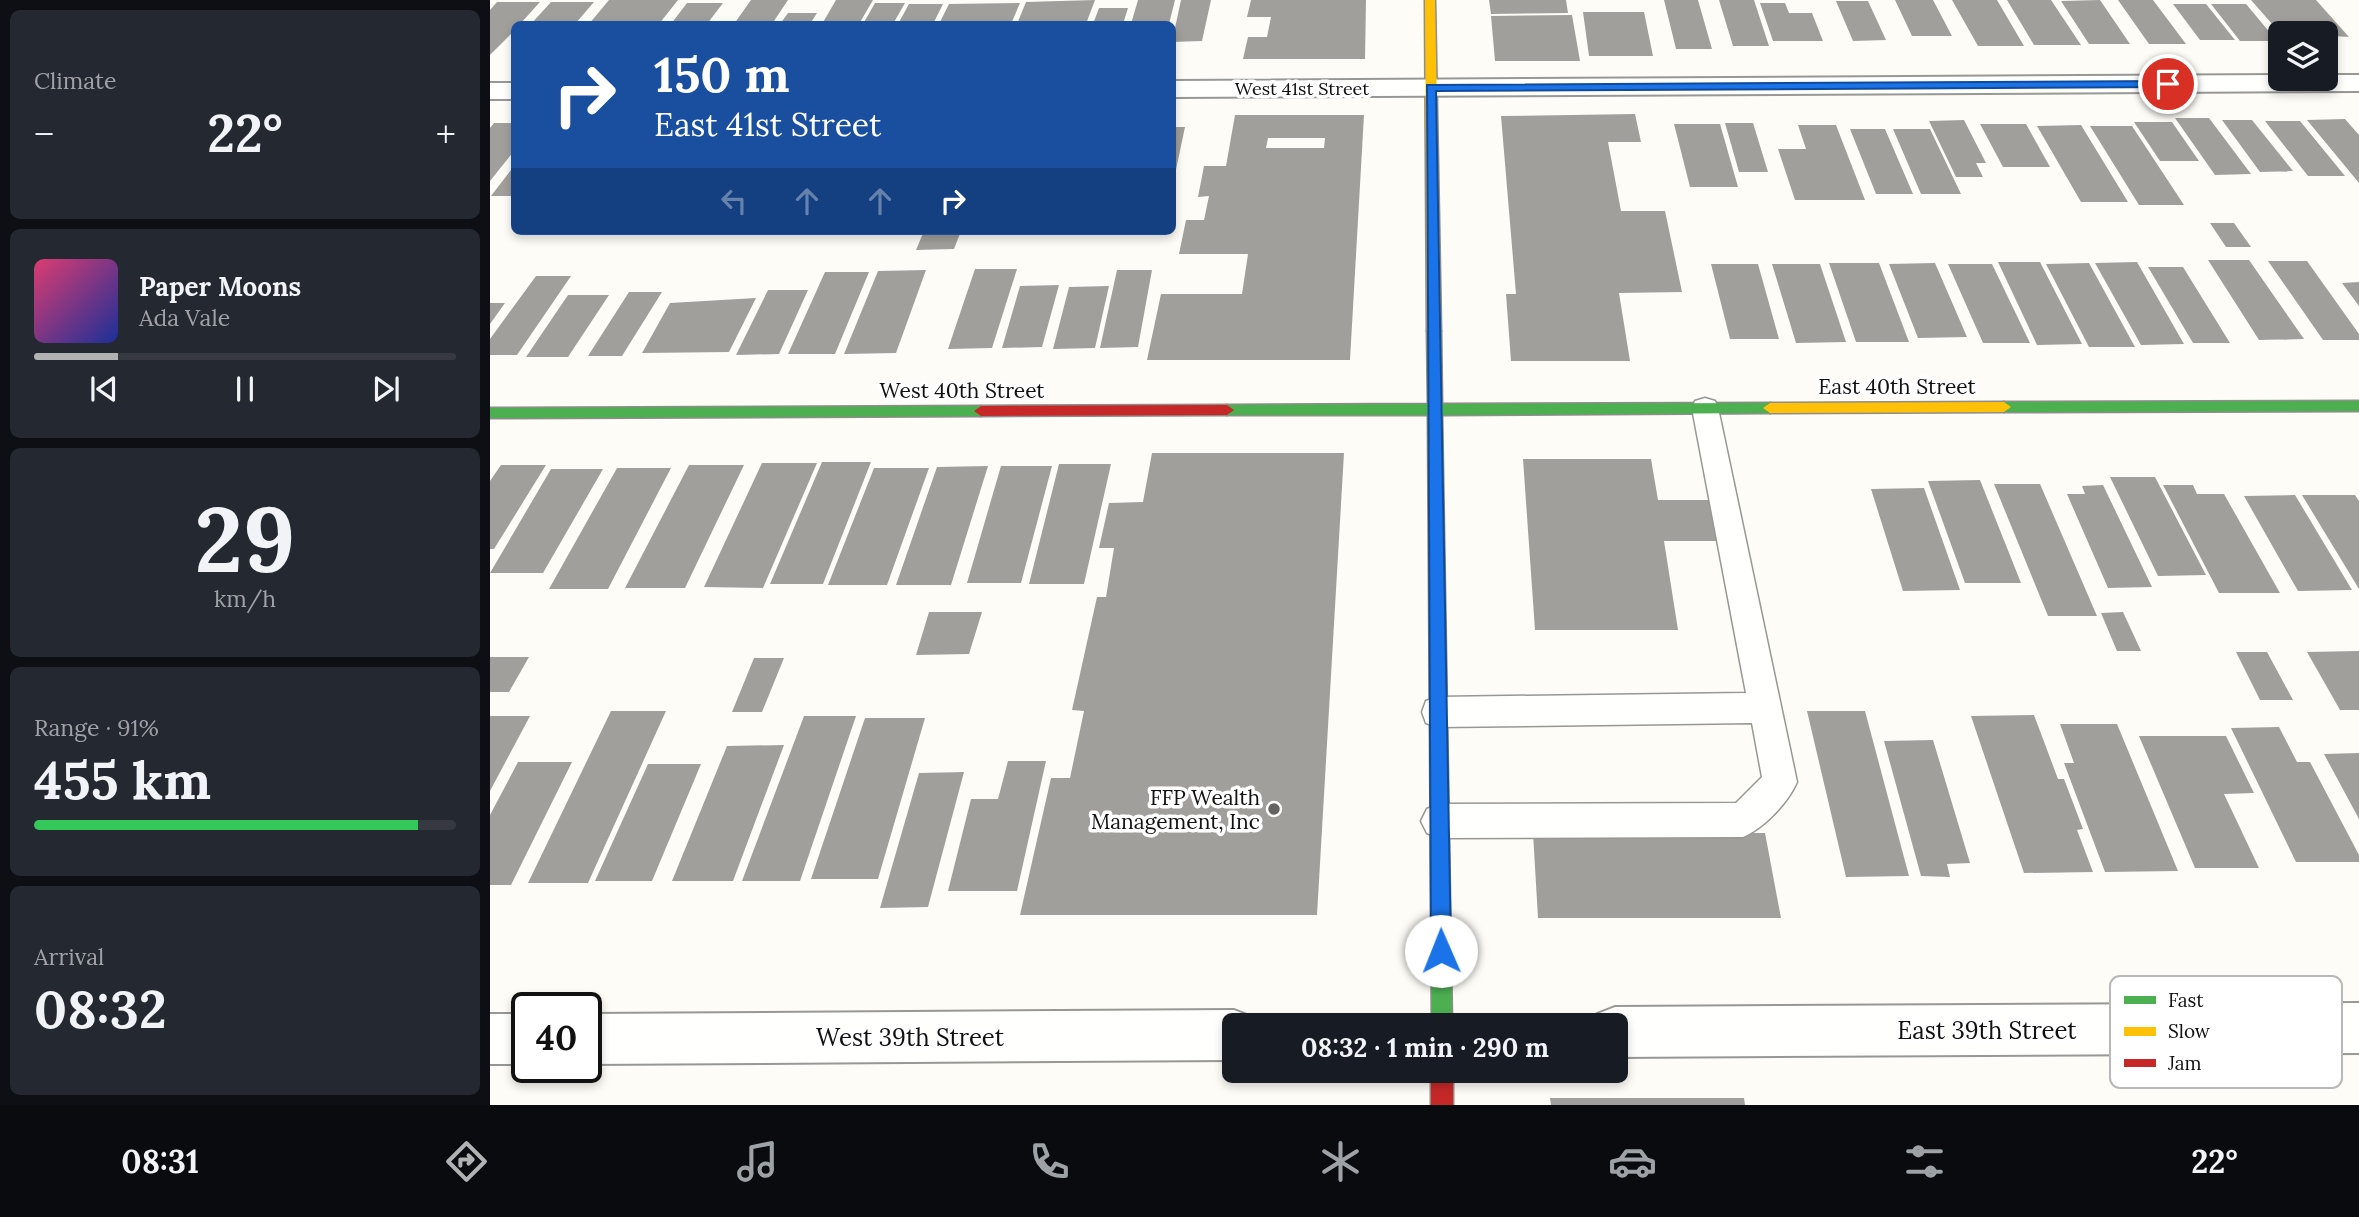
<!DOCTYPE html>
<meta charset="utf-8">
<style>
body{margin:0;font-family:Lora,serif;background:#242831;color:#f1f3f6;height:100vh;display:flex;flex-direction:column;font-size:26px;white-space:nowrap}
*{box-sizing:border-box;margin:0}
p{font-size:23px;color:#9ea1a6}
.icon{flex:none;width:38px;height:38px;fill:none;stroke:currentColor;stroke-width:2;stroke-linecap:round;stroke-linejoin:round}
.map{position:relative;flex:1;overflow:hidden}
.sheet{display:flex;flex-direction:column;gap:10px;padding:10px;background:#0d0f14;width:490px}
.sheet>*{flex:none}
.hud{position:absolute;left:21px;top:21px;width:665px;height:214px;border-radius:10px;box-shadow:0 4px 10px #0003;background:#1a4fa0;color:#fff;overflow:hidden}
.buttons{position:absolute;left:1778px;top:21px;display:grid;gap:14px}
.buttons a{display:grid;place-items:center;width:70px;height:70px;border-radius:10px;background:#171b24;box-shadow:0 4px 10px #0003;font-size:35px}
.speed{position:absolute;left:21px;top:992px;display:flex;gap:14px;font-size:35px;font-weight:700;text-align:center}
.speed>*{display:grid;place-content:center;width:91px;height:91px;border-radius:50%;background:#171b24;box-shadow:0 4px 10px #0003;line-height:1}
.speed .limit{border:4px solid #111;border-radius:10px;background:#fff;color:#111}
.pin{position:absolute;display:grid;place-items:center;width:60px;height:60px;color:#fff;margin:-30px;border:4px solid #fff;border-radius:50%;box-shadow:0 2px 7px #0007}
.me{position:absolute;width:77px;margin:-38px;rotate:359deg;stroke-linejoin:round;filter:drop-shadow(0 0 5px #0008)}
.turn{display:flex;align-items:center;gap:24px;height:147px;padding:0 28px;font-size:32px}
.turn .icon{width:91px;height:91px;stroke-width:2.5}
.turn b{display:block;font-size:49px;line-height:60px}
.lanes{display:flex;align-items:center;height:66px;padding:0 28px;background:#0003;justify-content:center;gap:35px;direction:ltr}
.lanes .off{opacity:.35}
.big{font-size:52px;font-weight:700;line-height:1.1}
.sheet .widget{flex:1;display:flex;flex-direction:column;justify-content:center;gap:10px;min-width:0;padding:0 24px;border-radius:10px;background:#242831}
.sheet .dial{align-items:center;gap:0}
.dial b{font-size:91px;line-height:1}
.song{display:flex;align-items:center;gap:21px}
.cover{width:84px;height:84px;border-radius:10px;background:linear-gradient(135deg,hsl(340 70% 55%),hsl(230 70% 35%))}
.played{height:7px;border-radius:4px;background:linear-gradient(90deg,#b2b2b3 20%,#363941 20%)}
.keys{display:flex;justify-content:space-around;direction:ltr}
.heat{display:flex;justify-content:space-between;align-items:center;font-size:38px;direction:ltr}
.charge{height:10px;border-radius:5px;background:linear-gradient(90deg,#34c759 91%,#363941 0)}
.trip{position:absolute;left:732px;top:1013px;width:406px;height:70px;border-radius:10px;background:#171b24;box-shadow:0 4px 10px #0003;font-weight:700;line-height:70px;text-align:center}
.dock{display:flex;height:112px;justify-content:space-around;align-items:center;background:#090b0e;color:#9ea1a6}
.dock .icon{width:49px;height:49px}
.dock .current{color:#b2b2b3}
.dock b{font-size:32px;color:#f1f3f6}
main{display:flex;flex:1;min-height:0}
.map>svg:first-child{display:block}
.building{fill:#a19f9c;fill-rule:evenodd}
.lines{fill:none;stroke-linecap:round;stroke-linejoin:round}
.lane-casing{stroke:#979795;stroke-width:3}
.street-casing{stroke:#979795;stroke-width:4}
.fast-casing{stroke:#8e8d8b;stroke-width:3}
.slow-casing{stroke:#8e8d8b;stroke-width:3}
.jam-casing{stroke:#8e8d8b;stroke-width:3}
.lane{fill:#fffffe;fill-rule:evenodd}
.street{fill:#fffffe;fill-rule:evenodd}
.fast{fill:#4caf50;fill-rule:evenodd}
.slow{fill:#ffc107;fill-rule:evenodd}
.jam{fill:#c62828;fill-rule:evenodd}
.route{fill:#1a73e8;stroke:#114b97;stroke-width:2}
.poi-dot{fill:#646362;stroke:#fff;stroke-width:2.5}
.labels{text-anchor:middle;dominant-baseline:central;stroke-width:7;stroke-linejoin:round;paint-order:stroke}
.far-street-label{font-size:18px;fill:#111;stroke:#fff}
.street-label{font-size:21px;fill:#111;stroke:#fff}
.poi-label{font-size:21px;fill:#111;stroke:#fff;text-anchor:end}
.near-street-label{font-size:24px;fill:#111;stroke:#fff}
.key{fill:#fff;stroke:#b8b8b8;stroke-width:2}
.key-label{font-size:19px;fill:#111}
</style>
<main>
<section class="sheet">
<div class="widget"><p>Climate</p>
<div class="heat"><a>−</a><b class="big">22°</b><a>+</a></div>
</div>
<div class="widget">
<div class="song"><i class="cover"></i><div><b>Paper Moons</b><p>Ada Vale</p></div></div>
<div class="played"></div>
<div class="keys"><svg class="icon" aria-label="previous" viewBox="0 0 24 24"><path d="M18 5L8 12l10 7zM5 5v14"/></svg><svg class="icon" aria-label="pause" viewBox="0 0 24 24"><path d="M8 5v14M16 5v14"/></svg><svg class="icon" aria-label="next" viewBox="0 0 24 24"><path d="M6 5l10 7-10 7zM19 5v14"/></svg></div>
</div>
<div class="widget dial"><b>29</b><p>km/h</p></div>
<div class="widget"><p>Range · 91%</p><b class="big">455 km</b><div class="charge"></div></div>
<div class="widget"><p>Arrival</p><b class="big">08:32</b></div>
</section>
<div class="map">
<svg width="1869" height="1105" viewBox="0 0 1869 1105">
<rect width="100%" height="100%" fill="#fdfcf7"/>
<path class="building" d="M119 0H188L169 24H99Z
M261 0H298L282 24H244Z
M346 0H383L369 24H332Z
M605 0 596 24H527L536 2Z
M648 0H685L679 24H641Z
M691 0H721L712 41 682 42Z
M761 0H876L875 59H753L758 37H777L781 17H757Z
M999 0H1076L1078 13 1001 14Z
M1174 0H1208L1222 49H1186Z
M1229 0H1264L1279 46H1243Z
M1405 0H1443L1462 36H1422Z
M1462 0H1507L1534 46H1488Z
M1517 0H1561L1591 45H1544Z
M1610 0 1640 44H1599L1571 1Z
M1628 0H1663L1696 44H1659Z
M1761 0H1826L1859 37 1790 33Z
M1346 1H1378L1396 40 1363 41Z
M7 2H50L30 24H24V31L0 55V10Z
M61 2H104L85 24H41Z
M197 3H233L217 24H181Z
M385 3H415L403 24H373Z
M530 3 521 24H449L459 4Z
M1270 3H1295L1299 13H1322L1333 41H1283Z
M419 4H453L443 24H408Z
M1683 4H1716L1745 40H1710Z
M1721 4H1756L1787 41H1750Z
M609 8H638L633 24H603Z
M1093 12H1154L1163 56H1099Z
M298 13H327L320 24H290Z
M1082 15 1090 61H1005L1001 16Z
M1145 114 1151 142H1118L1131 211H1175L1192 292 1129 293 1140 361H1021L1016 294H1026L1011 116Z
M745 115H874L860 360H657L671 294H752L758 254H689L696 220H714L719 196 708 197 714 166H736ZM778 138H835L834 148H776Z
M1685 118H1719L1761 174 1725 175Z
M1855 119 1869 135V183L1817 120Z
M1474 120 1496 163H1486L1493 177H1466L1439 121Z
M1732 120H1762L1803 171 1770 172Z
M1775 121H1810L1855 176H1818Z
M1644 122H1682L1709 161H1670Z
M4 123H24V151L0 181V128Z
M1235 123H1263L1278 172H1249Z
M1184 124H1230L1248 187H1200Z
M1490 124H1536L1560 167H1513Z
M1308 125H1346L1375 200H1305L1288 149H1316Z
M1591 125 1638 202H1591L1547 126Z
M1600 126H1642L1694 205H1649Z
M682 127H695L684 179H682Z
M1360 129H1395L1423 194H1386Z
M1403 129H1440L1471 194H1431Z
M24 166V196H1Z
M1720 223H1744L1761 247H1736Z
M434 231H471L464 249 426 250Z
M1718 260H1759L1814 339 1769 340Z
M1778 261H1817L1869 334V340H1833Z
M1508 262H1550L1592 344 1547 345Z
M1647 262 1694 344 1651 345 1605 263Z
M1339 263H1389L1419 342H1366Z
M1445 263 1477 337 1428 338 1399 264Z
M1599 263 1645 347H1599L1556 264Z
M1221 264H1268L1289 339H1240Z
M1282 264H1330L1356 342 1306 343Z
M1458 264H1502L1540 343H1493Z
M1658 267H1693L1740 343H1703Z
M485 269H527L502 348 458 349Z
M436 270 406 353 354 354 388 271Z
M627 270H662L648 347 610 348Z
M335 272H379L345 354H298Z
M46 276H81L27 355H0V339Z
M1869 282V306L1852 283Z
M569 285 552 347 512 348 530 286Z
M619 286 605 348 563 349 579 287Z
M278 290H318L289 354 246 355Z
M139 292H172L132 356H98Z
M78 295H119L78 357H36Z
M266 298 239 352 152 353 180 303Z
M0 303H15L0 324Z
M662 453H854L827 915H530L561 778H580L594 711 582 710 607 597H616L624 548H609L619 503 653 502Z
M1033 459H1161L1168 500H1223L1231 541H1174L1188 630H1045Z
M332 462H381L333 584H280Z
M272 463H327L273 588 214 587Z
M569 464H621L594 584H539Z
M11 465H56L4 549H0V481Z
M199 465H254L195 588H135Z
M498 466 461 585H406L447 467Z
M511 466H562L531 583H477Z
M127 468H181L118 589H59Z
M384 468H439L397 585H338Z
M61 469H113L53 573H0Z
M1620 477H1665L1716 575 1668 576Z
M1490 480 1531 583H1475L1438 481Z
M1504 484H1550L1607 616H1558Z
M1613 485 1662 587 1618 588 1577 494H1595L1592 486Z
M1673 485H1703L1707 494H1734L1790 593H1729Z
M1434 488 1470 590 1413 591 1381 489Z
M1805 495 1862 590 1808 591 1754 496Z
M1812 495H1865L1869 501V589Z
M439 612H492L479 654 426 655Z
M1633 612 1651 651H1627L1611 613Z
M1869 651V710H1850L1817 652Z
M1746 652H1777L1803 700H1770Z
M0 657H39L19 692H0Z
M264 658H294L272 712H242Z
M121 711H176L98 883H38Z
M1317 711H1375L1419 876 1356 877Z
M1544 715 1568 779H1574L1593 829 1587 830 1603 872 1534 873 1481 716Z
M0 716H40L0 791Z
M314 716H366L310 881H252Z
M375 718H435L388 879H321Z
M1570 724H1627L1688 871 1615 872 1574 763H1584Z
M1789 727 1807 762H1820L1869 855V862H1806L1741 728Z
M1649 736H1736L1764 793 1734 794 1769 868H1705Z
M1443 740 1480 863 1457 864 1460 877 1431 876 1394 741Z
M294 745 243 881H182L237 746Z
M1869 753V819L1834 754Z
M518 761H556L527 891H458L481 799H508Z
M28 762H82L21 885H0V815Z
M158 764H211L162 881H105Z
M474 772 438 907 390 908 429 773Z
M1043 833H1275L1291 918H1048Z
M1060 1098H1254L1255 1105H1061Z"/>
<g class="lines">
<defs>
<path id="lane" d="M1215 398 1225 401 1228 408 1307 782C1298 803 1274 828 1253 837L949 838 937 833 931 821 937 809 949 804 1246 803 1272 777 1262 723 948 727 936 723 932 712 936 701 948 697 1256 693 1202 408 1205 401Z"/>
<path id="street" d="M1790 75V79H1836V75H1869V91L682 97V81Z
M0 83H24V99H0Z
M1869 1003V1053L1125 1057V1026H1102L1107 1014 1125 1007Z
M744 1010 762 1017 765 1026H744V1060L96 1064V1014Z
M0 1014H37V1064H0Z"/>
<path id="fast" d="M944 326 951 331 952 404 1280 403 1287 408 1280 413 952 415 962 1026H942L938 415H737L730 410 737 405 938 404 937 331Z
M1869 401V411L1514 412 1507 407 1514 402Z
M491 406 498 411 491 416 0 418V408Z"/>
<path id="slow" d="M935 0H945L951 331 944 336 937 331Z
M1514 402 1521 407 1514 412 1280 413 1273 408 1280 403Z"/>
<path id="jam" d="M737 405 744 410 737 415 491 416 484 411 491 406Z
M941 1071H963V1105H941Z"/>
</defs>
<use href="#lane" class="lane-casing"/>
<use href="#street" class="street-casing"/>
<use href="#fast" class="fast-casing"/>
<use href="#slow" class="slow-casing"/>
<use href="#jam" class="jam-casing"/>
<use href="#lane" class="lane"/>
<use href="#street" class="street"/>
<use href="#fast" class="fast"/>
<use href="#slow" class="slow"/>
<use href="#jam" class="jam"/>
</g>
<path class="route" d="M1678 81 1683 84 1682 87 946 91 961 951 958 958 951 961 944 958 941 951 937 85Z"/>
<circle class="poi-dot" cx="784" cy="809" r="7"/>
<g class="labels">
<g class="far-street-label">
<text x="812" y="88">West 41st Street</text>
</g>
<g class="street-label">
<text x="1407" y="386">East 40th Street</text>
<text x="472" y="390">West 40th Street</text>
</g>
<g class="poi-label">
<text x="770" y="797">FFP Wealth<tspan x="770" dy="24">Management, Inc</tspan></text>
</g>
<g class="near-street-label">
<text x="1497" y="1030">East 39th Street</text>
<text x="420" y="1037">West 39th Street</text>
</g>
</g>
<rect x="1620" y="976" width="232" height="112" rx="10" class="key"/>
<rect x="1634" y="996" width="32" height="8" fill="#4caf50"/>
<rect x="1634" y="1027" width="32" height="9" fill="#ffc107"/>
<rect x="1634" y="1059" width="32" height="8" fill="#c62828"/>
<g class="key-label">
<text x="1678" y="1007">Fast</text>
<text x="1678" y="1038">Slow</text>
<text x="1678" y="1070">Jam</text>
</g>
</svg>
<div class="buttons">
<a><svg class="icon" aria-label="layers" viewBox="0 0 24 24"><path d="M12 4l9 5-9 5-9-5zM3 14l9 5 9-5"/></svg></a>
</div>
<div class="speed"><div class="limit">40</div></div>
<div class="pin" style="left:1678px;top:84px;background:#d93025"><svg class="icon" aria-label="arrive" viewBox="0 0 24 24"><path d="M6 21V4h12l-3 4 3 4H6"/></svg></div>
<svg class="me" style="left:951px;top:951px" viewBox="-20 -20 40 40"><circle r="19" fill="#fff"/><path d="M0-13L10 11 0 6-10 11z" fill="#1a73e8"/></svg>
<div class="trip">08:32 · 1 min · 290 m</div>
<div class="hud">
<div class="turn"><svg class="icon" aria-label="right" viewBox="0 0 24 24"><path d="M7 20v-9h11M14 6l5 5-5 5"/></svg><div><b>150 m</b>East 41st Street</div></div>
<div class="lanes"><svg class="icon off" aria-label="left" viewBox="0 0 24 24"><path d="M17 20v-9H6M10 6l-5 5 5 5"/></svg><svg class="icon off" aria-label="ahead" viewBox="0 0 24 24"><path d="M12 20V5M6 11l6-6 6 6"/></svg><svg class="icon off" aria-label="ahead" viewBox="0 0 24 24"><path d="M12 20V5M6 11l6-6 6 6"/></svg><svg class="icon" aria-label="right" viewBox="0 0 24 24"><path d="M7 20v-9h11M14 6l5 5-5 5"/></svg></div>
</div>
</div>
</main>
<nav class="dock">
<b>08:31</b>
<svg class="icon current" aria-label="directions" viewBox="0 0 24 24"><path d="M12 3l9 9-9 9-9-9zM9 14v-3h6M13 9l2 2-2 2"/></svg>
<svg class="icon" aria-label="music" viewBox="0 0 24 24"><path d="M9 18V5l10-2v13"/><circle cx="6" cy="18" r="3"/><circle cx="16" cy="16" r="3"/></svg>
<svg class="icon" aria-label="phone" viewBox="0 0 24 24"><path d="M5 4h4l2 5-3 2q2 4 5 5l2-3 5 2v4C11 20 4 13 5 4z"/></svg>
<svg class="icon" aria-label="climate" viewBox="0 0 24 24"><path d="M12 3v18M4 7l16 10M4 17L20 7"/></svg>
<svg class="icon" aria-label="car" viewBox="0 0 24 24"><path d="M5 17H2v-5l4-1 3-4h7l3 4 3 1v5h-3M9 17h6M6 11h13"/><circle cx="7" cy="17" r="2"/><circle cx="17" cy="17" r="2"/></svg>
<svg class="icon" aria-label="filters" viewBox="0 0 24 24"><path d="M4 7h16M4 17h16"/><circle cx="9" cy="7" r="2"/><circle cx="15" cy="17" r="2"/></svg>
<b>22°</b>
</nav>
